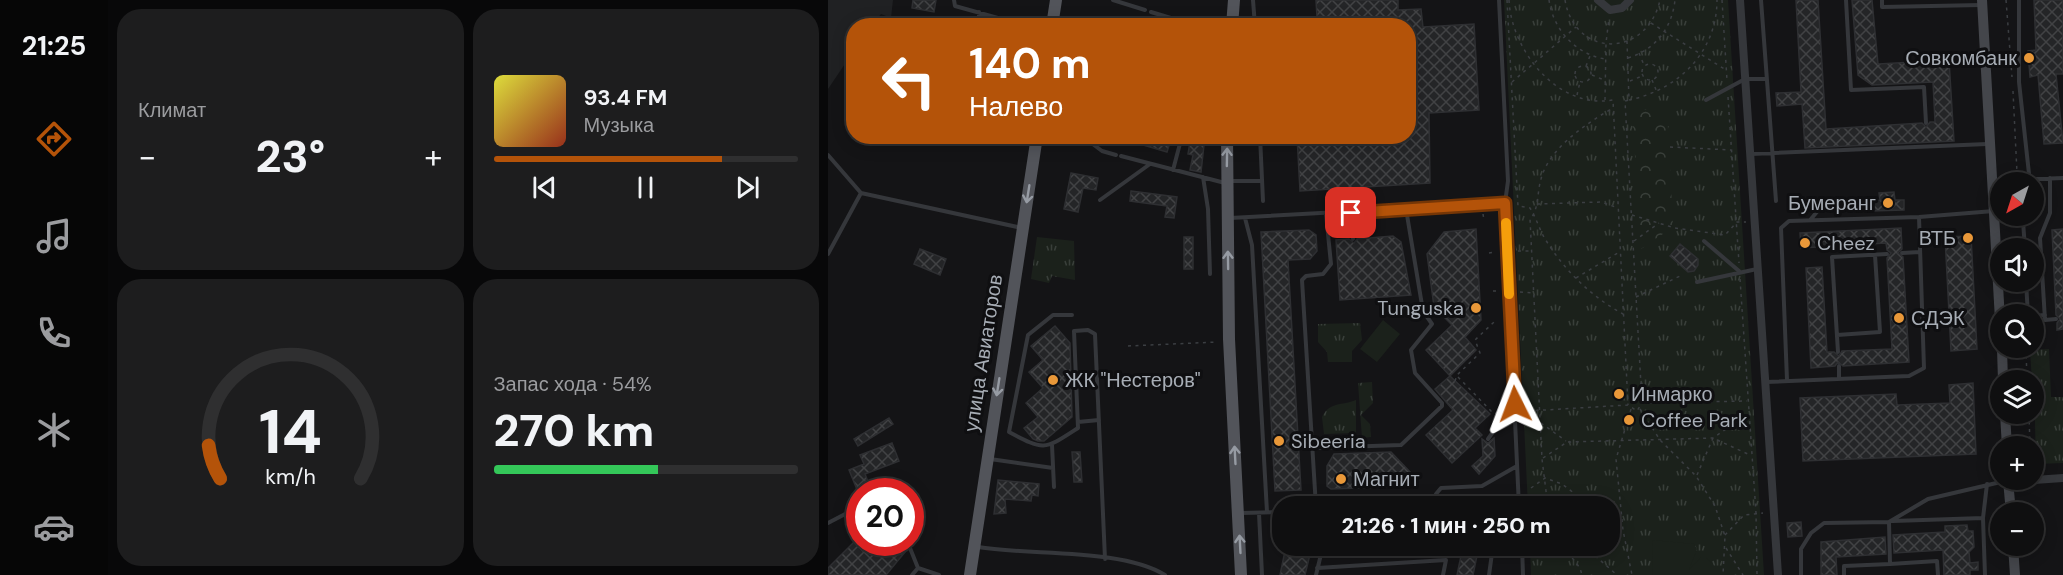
<!DOCTYPE html>
<html lang="ru">
<meta charset="utf-8">
<style>
body{margin:0;font-family:"DM Sans",sans-serif;background:#1d1d1e;color:#f1f3f6;height:100vh;display:flex;flex-direction:column;font-size:22px;white-space:nowrap}
*{box-sizing:border-box;margin:0}
p{font-size:20px;color:#9b9c9f}
.icon{flex:none;width:33px;height:33px;fill:none;stroke:currentColor;stroke-width:2;stroke-linecap:round;stroke-linejoin:round}
.map{position:relative;flex:1;overflow:hidden}
.details{display:flex;flex-direction:column;gap:9px;padding:9px;background:#080809;width:720px}
.details>*{flex:none}
.top-card{position:absolute;left:18px;top:18px;width:570px;height:126px;border-radius:24px;box-shadow:0 3px 15px #0003,0 0 0 2px #2f2f30;background:#b45309;color:#fff;overflow:hidden}
.needle{width:39px;rotate:219deg}
.buttons{position:absolute;left:1162px;top:172px;display:grid;gap:12px}
.buttons a{display:grid;place-items:center;width:54px;height:54px;border-radius:50%;background:#0f0f10;box-shadow:0 3px 15px #0003,0 0 0 2px #2f2f30;font-size:30px}
.speed{position:absolute;left:18px;top:478px;display:flex;gap:12px;font-size:30px;font-weight:700;text-align:center}
.speed>*{display:grid;place-content:center;width:78px;height:78px;border-radius:50%;background:#0f0f10;box-shadow:0 3px 15px #0003,0 0 0 2px #2f2f30;line-height:1}
.speed .limit{border:9px solid #d22;background:#fff;color:#111}
.pin{position:absolute;display:grid;place-items:center;width:51px;height:51px;color:#fff;margin:-26px;border-radius:12px;box-shadow:0 3px 9px #0006}
.me{position:absolute;width:66px;margin:-33px;rotate:357deg;stroke-linejoin:round;filter:drop-shadow(0 0 4px #0008)}
.turn{display:flex;align-items:center;gap:21px;height:126px;padding:0 24px;font-size:27px}
.turn .icon{width:78px;height:78px;stroke-width:2.5}
.turn b{display:block;font-size:42px;line-height:51px}
.big{font-size:45px;font-weight:800;line-height:1.1}
.details .card{flex:1;display:flex;flex-direction:column;justify-content:center;gap:9px;min-width:0;padding:0 21px;border-radius:24px;background:#1d1d1e}
.details .dial{align-items:center;gap:0}
.dial svg{height:156px;overflow:visible;fill:none;stroke:#2f2f30;stroke-width:7;stroke-linecap:round;text-anchor:middle}
.dial text{fill:#f1f3f6;stroke:none}
.song{display:flex;align-items:center;gap:18px}
.cover{width:72px;height:72px;border-radius:9px;background:linear-gradient(135deg,hsl(60 70% 55%),hsl(10 70% 35%))}
.played{height:6px;border-radius:3px;background:linear-gradient(90deg,#b45309 75%,#2f2f30 75%)}
.keys{display:flex;justify-content:space-around;direction:ltr}
.heat{display:flex;justify-content:space-between;align-items:center;font-size:33px;direction:ltr}
.charge{height:9px;border-radius:4px;background:linear-gradient(90deg,#34c759 54%,#2f2f30 0)}
.details .tiles{flex:1;display:grid;gap:9px;grid-template-columns:repeat(2,1fr)}
.trip{position:absolute;left:444px;top:496px;width:348px;height:60px;border-radius:24px;background:#0f0f10;box-shadow:0 3px 15px #0003,0 0 0 2px #2f2f30;font-weight:800;line-height:60px;text-align:center}
main{display:flex;flex:1;min-height:0}
.tab-bar{display:flex;flex-direction:column;width:108px;justify-content:space-around;align-items:center;background:#060606;color:#9b9c9f}
.tab-bar .icon{width:42px;height:42px}
.tab-bar .selected{color:#b45309}
.tab-bar b{font-size:27px;color:#f1f3f6}
.map>svg:first-child{display:block}
.built{fill:#202123}
.grass{fill:url(#grass-tufts)}
.forest{fill:url(#forest-crowns)}
.pitch{fill:#1b211b}
.building{fill:url(#building-cross-hatch);stroke:#2e2f32;stroke-width:1.5}
.lines{fill:none;stroke-linecap:round;stroke-linejoin:round}
.path{stroke:#3b3e42;stroke-width:1.5;stroke-dasharray:3 4.5;stroke-linecap:butt}
.lane{stroke:#35373b;stroke-width:4}
.street{stroke:#35373b;stroke-width:8}
.secondary{stroke:#44464b;stroke-width:10}
.primary{stroke:#52545a;stroke-width:12}
.oneway{stroke:#969ba3}
.route-casing{stroke:#753606;stroke-width:15}
.route{stroke:#b45309;stroke-width:10}
.slow{stroke:#f59e0b;stroke-width:10}
.poi-dot{fill:#e99839;stroke:#0f0f11;stroke-width:2}
.labels{text-anchor:middle;dominant-baseline:central;stroke-width:6;stroke-linejoin:round;paint-order:stroke}
.poi-label{font-size:20px;fill:#a7adb5;stroke:#0f0f11;text-anchor:start}
.street-label{font-size:20px;fill:#a7adb5;stroke:#0f0f11}
</style>
<main>
<nav class="tab-bar">
<b>21:25</b>
<svg class="icon selected" aria-label="directions" viewBox="0 0 24 24"><path d="M12 3l9 9-9 9-9-9zM9 14v-3h6M13 9l2 2-2 2"/></svg>
<svg class="icon" aria-label="music" viewBox="0 0 24 24"><path d="M9 18V5l10-2v13"/><circle cx="6" cy="18" r="3"/><circle cx="16" cy="16" r="3"/></svg>
<svg class="icon" aria-label="phone" viewBox="0 0 24 24"><path d="M5 4h4l2 5-3 2q2 4 5 5l2-3 5 2v4C11 20 4 13 5 4z"/></svg>
<svg class="icon" aria-label="climate" viewBox="0 0 24 24"><path d="M12 3v18M4 7l16 10M4 17L20 7"/></svg>
<svg class="icon" aria-label="car" viewBox="0 0 24 24"><path d="M5 17H2v-5l4-1 3-4h7l3 4 3 1v5h-3M9 17h6M6 11h13"/><circle cx="7" cy="17" r="2"/><circle cx="17" cy="17" r="2"/></svg>
</nav>
<section class="details">
<div class="tiles">
<div class="card"><p>Климат</p>
<div class="heat"><a>−</a><b class="big">23°</b><a>+</a></div>
</div>
<div class="card">
<div class="song"><i class="cover"></i><div><b>93.4 FM</b><p>Музыка</p></div></div>
<div class="played"></div>
<div class="keys"><svg class="icon" aria-label="previous" viewBox="0 0 24 24"><path d="M18 5L8 12l10 7zM5 5v14"/></svg><svg class="icon" aria-label="pause" viewBox="0 0 24 24"><path d="M8 5v14M16 5v14"/></svg><svg class="icon" aria-label="next" viewBox="0 0 24 24"><path d="M6 5l10 7-10 7zM19 5v14"/></svg></div>
</div>
<div class="card dial"><svg viewBox="0 0 100 80">
<path d="M14 69A42 42 0 1 1 86 69"/>
<path d="M14 69A42 42 0 0 1 8 52" stroke="#b45309"/>
<text x="50" y="56" font-size="32" font-weight="700">14</text>
<text x="50" y="72" font-size="11">km/h</text>
</svg></div>
<div class="card"><p>Запас хода · 54%</p><b class="big">270 km</b><div class="charge"></div></div>
</div>
</section>
<div class="map">
<svg width="1235" height="575" viewBox="0 0 1235 575">
<defs>
<pattern id="grass-tufts" width="24" height="20" patternUnits="userSpaceOnUse" patternTransform="scale(1.5)"><rect width="24" height="20" fill="#1b211b"/><path d="M3 7l-1-3M5 7V3M7 7l1-3M15 17l-1-3M17 17v-4M19 17l1-3" fill="none" stroke="#393f3a"/></pattern>
<pattern id="forest-crowns" width="20" height="18" patternUnits="userSpaceOnUse" patternTransform="scale(1.5)"><rect width="20" height="18" fill="#1b211b"/><path d="M2 6a3 3 0 1 1 6 0M12 15a3 3 0 1 1 6 0" fill="none" stroke="#393f3a"/></pattern>
<pattern id="building-cross-hatch" width="8" height="8" patternUnits="userSpaceOnUse" patternTransform="scale(1.5)"><rect width="8" height="8" fill="#242527"/><path d="M0 0l8 8M0 8l8-8" fill="none" stroke="#414244"/></pattern>
</defs>
<rect width="100%" height="100%" fill="#141416"/>
<path class="built" d="M0 0H65L63 18 53 14 44 25 26 26 25 52 0 89Z"/>
<path class="grass" d="M676 0H900L936 575H703L702 546H782V507H700Z
M209 237 246 241 247 280 224 276 221 283 203 279Z
M532 323 534 340 524 351V362H500L499 352 490 342V324Z
M1221 349 1223 397H1235V463L1208 464 1206 381H1204L1202 350Z
M544 382 545 403 533 415 542 424 543 437 534 438 530 383Z
M528 400V433L496 434 494 417C502 401 514 406 528 400Z"/>
<path class="forest" d="M839 109 845 227 813 249 804 110Z"/>
<path class="pitch" d="M555 320 572 334 549 362 532 349Z
M824 540 866 544 869 549 861 570 873 557H878L886 566V575H825Z"/>
<path class="building" d="M85 0H108L106 12 84 8Z
M488 0H570V10L593 9 595 27 646 24 651 110 601 113 602 183 472 191 469 136H580V26H455V20L489 18Z
M968 0H990L998 129 1094 123 1098 127 1102 122H1107L1105 82 1044 85 1030 75 1024 0H1044L1050 64 1121 60 1126 141 977 148 974 104 949 106 948 93 973 92Z
M1206 0H1235V74H1228L1235 143 1216 144 1210 75 1202 77 1200 51 1208 50Z
M317 136H344L339 152 315 145Z
M363 136H377L373 172 362 170 365 155 360 154Z
M243 173 270 178 268 190 255 188 250 212 236 209Z
M303 191 349 197 346 218 337 217 339 206 302 201Z
M1066 192 1067 200H1076V210L1043 211V201L1052 200 1051 193Z
M1073 228 1074 249 1070 253 1075 257 1081 362 1015 366 1010 362 1007 366 983 368 978 268 994 267 999 352H1006L1011 356 1014 351 1064 349 1059 258 1063 253 1059 250 1058 243 973 248 972 233Z
M648 229 653 320 637 337 648 350 622 376 598 350 624 325 606 307 599 254 616 232Z
M1235 229V329L1229 330V323L1232 319 1228 315 1224 230Z
M481 230 488 235 489 251 482 259 460 260 473 490 447 491 433 232Z
M565 236 573 242 583 295 512 300 508 240 521 239 526 243 529 239Z
M1143 236 1149 349 1123 351 1117 237Z
M356 237H365V269H356Z
M852 244 870 259V265L866 271 860 272 842 256Z
M92 249 118 259 112 275 86 264Z
M227 326 242 343 244 417 216 441H210L205 439 196 428 210 417 198 403 215 388 201 372 215 360 203 346Z
M622 376 662 414 647 428 654 435 624 463 598 435 625 410 607 389Z
M1145 383 1148 454 975 461 972 398 1068 394 1069 405 1122 403 1121 385Z
M61 418 65 424 30 446 26 439Z
M666 438 667 456 651 474 644 466 655 456 654 439 660 443Z
M64 443 71 461 37 474 44 492H30L21 470 36 464 32 455Z
M244 452H252L254 482H246Z
M563 452 586 476 588 486 503 489 499 486V466L506 454Z
M170 480 211 484 210 496 204 495 203 501 177 499 178 513 166 514Z
M973 522 974 536 960 537 959 523Z
M1139 525 1140 531H1145L1146 547 1141 552 1142 563 1150 562V570H1142V575H1116L1115 550 1066 553 1065 535 1117 532V526Z
M32 536V543H41L45 546 48 543H67L77 552 58 575H0V568Z
M1057 537 1058 554 1008 557 1009 575H993V542Z
M458 546H484L477 575H452Z
M506 546H579V552L507 557Z
M635 546H651L645 575H629Z"/>
<g class="lines">
<path class="path" d="M679 0 690 206 702 208C709 219 712 232 719 242 738 272 764 297 795 314
M681 0C683 50 730 110 785 100L800 405
M721 0C725 29 747 54 777 59
M737 0C747 59 819 58 832 0
M894 0 899 80
M1178 0 1184 77
M823 23 898 70
M799 41 801 100 797 101 814 403
M811 53 816 65
M800 58C827 50 844 28 847 0
M814 72a8 8 0 1 1 16 0a8 8 0 1 1-16 0Z
M758 66 762 56
M747 74a8 8 0 1 1 16 0a8 8 0 1 1-16 0Z
M764 75 776 80
M824 80 829 92
M802 81 814 76
M684 82 748 27
M1185 91 1189 173
M749 95 752 82
M900 97 911 263
M777 100 778 43 781 18
M801 100C850 90 889 52 889 0
M842 147 903 150
M709 204 773 202 790 208
M655 214 656 220
M804 215 847 228 897 235 909 222H918
M806 241 831 223
M690 251H702
M661 253 668 252
M748 278 793 251
M912 279 928 513 929 575
M665 291H672
M692 292 705 293
M808 297 852 276
M300 346 389 342
M1198 348 1199 381
M630 377 665 413H670
M627 381 629 375 652 353 647 340 666 322
M803 409 788 459 795 530 804 575
M812 409 832 440 868 476 887 506 897 536 895 575
M700 411 800 405 809 411 814 403 919 401
M1201 414 1202 447
M713 423 738 441
M715 458 739 442 885 438 920 414
M869 475 885 438 922 455
M703 488 717 478 734 484 764 507
M720 507 714 459 702 219C711 210 709 192 713 179 721 148 759 123 785 108
M782 520 794 529
M897 535 916 515 935 513
M735 546 752 568 754 575
M756 546 789 575
M898 548 915 575"/>
<path class="lane" d="M126 0 127 6 199 26
M285 0 317 10
M425 0 427 26
M933 0 948 201
M1018 0 1023 90 1096 87 1098 123
M1054 0V7L1153 5
M1191 0V82L1202 183
M151 12V26
M323 12 369 26
M229 19 248 26
M878 100 917 79H938
M254 136 274 151 288 155
M432 136 435 201
M132 139 133 136
M923 154 1159 144
M0 155 33 193 0 254
M293 156 397 183
M345 170 354 136
M375 177 380 209 382 274
M1222 178V213L1212 238 1217 320 1228 319
M402 181H434
M1166 181 1235 178
M33 193 194 228
M272 200 322 164
M677 203 691 507
M523 213 525 239
M402 218 677 203 680 181 671 0
M417 218 424 245 439 512
M983 219 993 207 1029 204
M876 241 911 271
M1197 249 1195 221 1197 216
M1074 253 1092 252
M869 282 929 269
M1198 282 1200 315
M244 315H225L200 335 181 432C217 451 216 450 250 428L246 331 260 330 267 334 277 559
M1206 316 1217 315
M1009 335 1052 332 1047 255
M1010 352 1004 257 1059 254
M1011 378V366
M959 380 953 228 961 221 1091 217 1166 211
M938 382 1081 376 1096 368 1091 217
M250 422 271 420
M660 439 674 419 687 418
M224 445 226 487
M485 448 573 445 614 406V403L587 373 583 350 604 324 595 311 578 209
M162 459 225 468
M56 481 60 492
M608 503V494L613 488 654 486 689 466
M488 507 474 280 478 276 495 274 503 264 498 214
M539 507 690 499
M450 512 454 530
M413 513 454 512
M431 513 434 575
M1065 521 1155 518
M0 523 21 512
M80 543 90 568 111 575
M694 546 695 575
M150 547C203 556 293 548 337 575
M1062 564 1109 561 1110 575
M489 568 618 560 615 575
M84 575 90 568
M488 575 495 546
M661 575 665 546
M973 575V549L983 533 996 523 1061 522 1100 499 1177 481
M1016 575V566L1062 564 1061 522
M1157 575 1155 518 1159 484"/>
<path class="street" d="M770 0 782 10 794 8 802 0
M912 0 950 575
M1180 480H1193
M1206 480 1235 478"/>
<path class="secondary" d="M1154 0 1173 338
M1174 348 1175 381
M1177 414 1179 447
M1180 480 1183 513
M1185 546 1187 575"/>
<path class="primary" d="M224 26 228 0
M404 26 406 0
M399 136 401 339 413 575
M142 575 209 136"/>
</g>
<defs><path id="oneway-shaft" d="M-6 0H5M1.5-3L5.5 0L1.5 3" fill="none" stroke-width="1.6" stroke-linecap="round" stroke-linejoin="round" transform="scale(1.5)"/></defs>
<g class="oneway">
<use href="#oneway-shaft" transform="translate(399 157) rotate(-89)"/>
<use href="#oneway-shaft" transform="translate(200 194) rotate(99)"/>
<use href="#oneway-shaft" transform="translate(400 260) rotate(-91)"/>
<use href="#oneway-shaft" transform="translate(170 387) rotate(99)"/>
<use href="#oneway-shaft" transform="translate(407 455) rotate(-93)"/>
<use href="#oneway-shaft" transform="translate(412 544) rotate(-93)"/>
</g>
<g class="lines">
<defs>
<path id="route" d="M523 213 677 203 687 404"/>
</defs>
<use href="#route" class="route-casing"/>
<use href="#route" class="route"/>
<path class="slow" d="M678 223 681 294"/>
</g>
<g class="poi-dot">
<circle cx="1201" cy="58" r="6"/>
<circle cx="1060" cy="203" r="6"/>
<circle cx="1140" cy="238" r="6"/>
<circle cx="977" cy="243" r="6"/>
<circle cx="648" cy="308" r="6"/>
<circle cx="1071" cy="318" r="6"/>
<circle cx="225" cy="380" r="6"/>
<circle cx="791" cy="394" r="6"/>
<circle cx="801" cy="420" r="6"/>
<circle cx="451" cy="441" r="6"/>
<circle cx="513" cy="479" r="6"/>
</g>
<g class="labels">
<g class="poi-label">
<text x="1189" y="58" text-anchor="end">Совкомбанк</text>
<text x="1048" y="203" text-anchor="end">Бумеранг</text>
<text x="1128" y="238" text-anchor="end">ВТБ</text>
<text x="989" y="243">Cheez</text>
<text x="636" y="308" text-anchor="end">Tunguska</text>
<text x="1083" y="318">СДЭК</text>
<text x="237" y="380">ЖК "Нестеров"</text>
<text x="803" y="394">Инмарко</text>
<text x="813" y="420">Coffee Park</text>
<text x="463" y="441">Sibeeria</text>
<text x="525" y="479">Магнит</text>
</g>
<g class="street-label">
<text transform="translate(155 353) rotate(-81)">улица Авиаторов</text>
</g>
</g>
</svg>
<div class="buttons">
<a><svg class="needle" viewBox="-14 -14 28 28"><path d="M0-13l5 13h-10z" fill="#e53935"/><path d="M0 13l5-13h-10z" fill="#9b9c9f"/></svg></a>
<a><svg class="icon" aria-label="sound" viewBox="0 0 24 24"><path d="M4 9h4l5-4v14l-5-4H4zM17 9q2 3 0 6"/></svg></a>
<a><svg class="icon" aria-label="search" viewBox="0 0 24 24"><circle cx="10" cy="10" r="6"/><path d="M15 15l6 6"/></svg></a>
<a><svg class="icon" aria-label="layers" viewBox="0 0 24 24"><path d="M12 4l9 5-9 5-9-5zM3 14l9 5 9-5"/></svg></a>
<a>+</a>
<a>−</a>
</div>
<div class="speed"><div class="limit">20</div></div>
<div class="pin" style="left:523px;top:213px;background:#d93025"><svg class="icon" aria-label="arrive" viewBox="0 0 24 24"><path d="M6 21V4h12l-3 4 3 4H6"/></svg></div>
<svg class="me" style="left:687px;top:404px" viewBox="-20 -20 40 40"><path d="M0-17L14 15 0 8-14 15z" fill="#b45309" stroke="#fff" stroke-width="4"/></svg>
<div class="trip">21:26 · 1 мин · 250 m</div>
<div class="top-card">
<div class="turn"><svg class="icon" aria-label="left" viewBox="0 0 24 24"><path d="M17 20v-9H6M10 6l-5 5 5 5"/></svg><div><b>140 m</b>Налево</div></div>
</div>
</div>
</main>
